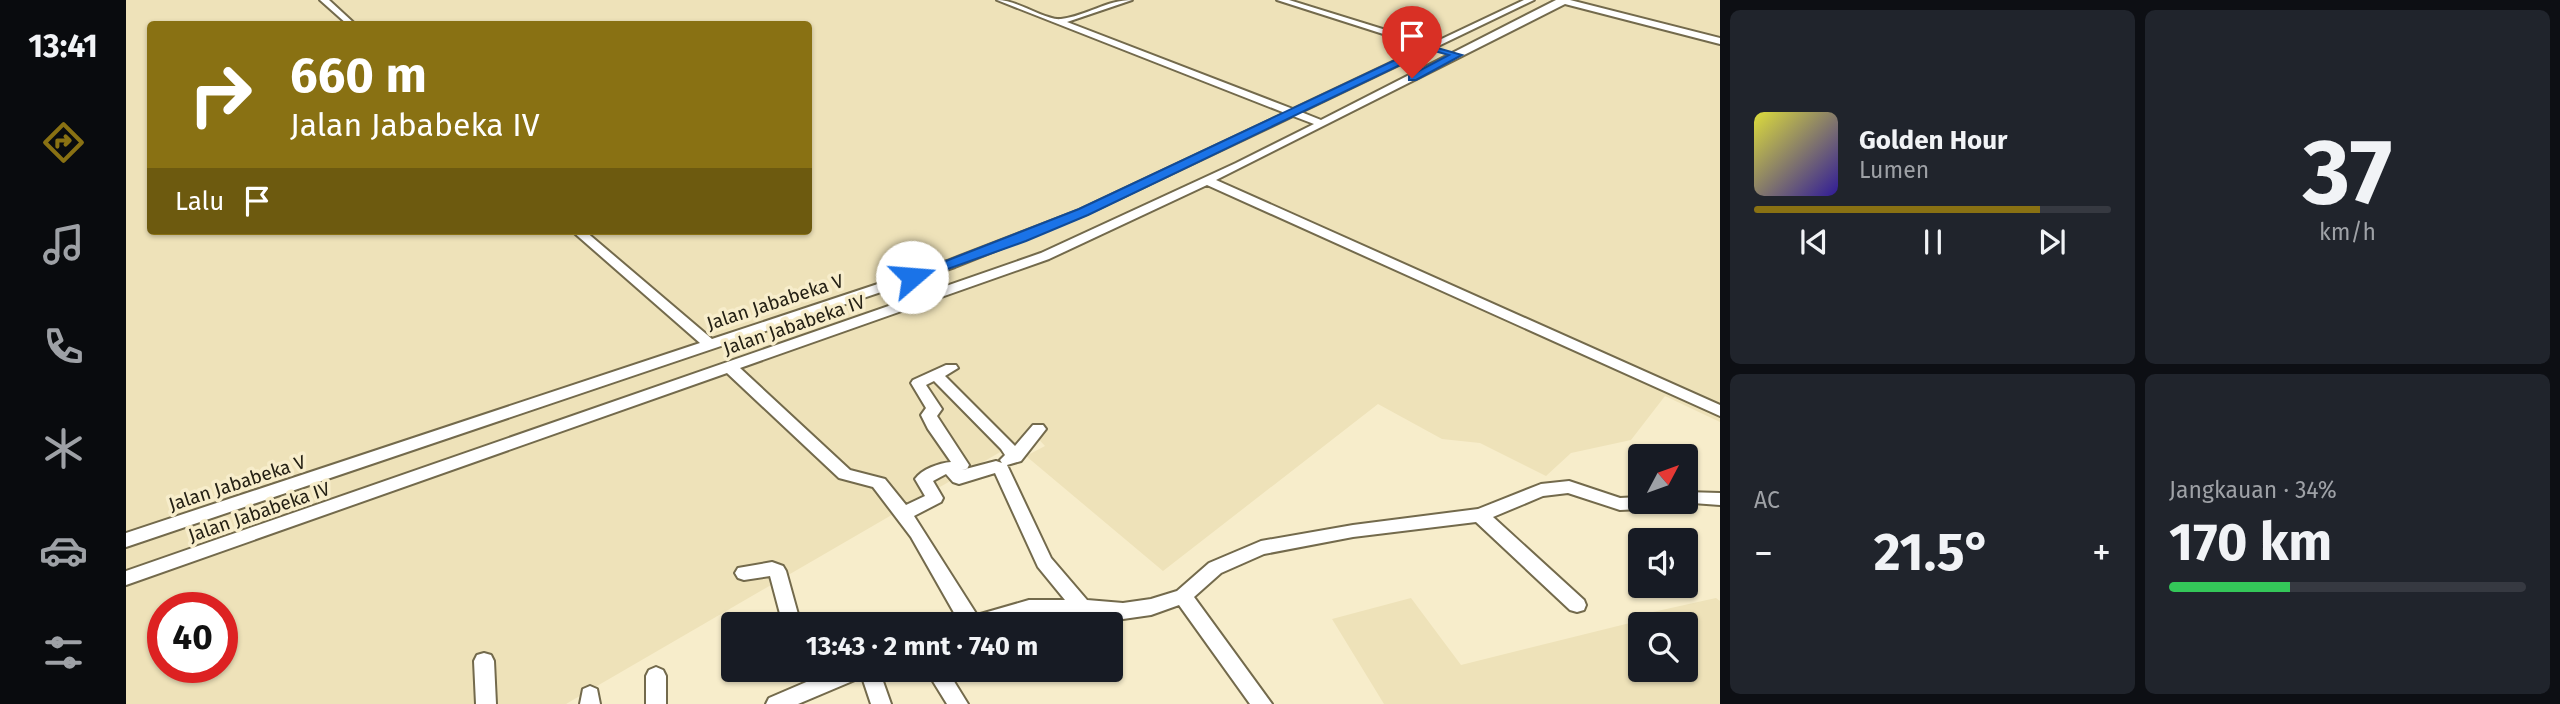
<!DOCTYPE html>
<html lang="id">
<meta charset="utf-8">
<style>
body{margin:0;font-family:"Fira Sans",sans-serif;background:#20242c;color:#f1f3f6;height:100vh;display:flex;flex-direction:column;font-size:26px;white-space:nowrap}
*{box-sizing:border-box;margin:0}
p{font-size:23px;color:#9ea1a6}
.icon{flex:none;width:38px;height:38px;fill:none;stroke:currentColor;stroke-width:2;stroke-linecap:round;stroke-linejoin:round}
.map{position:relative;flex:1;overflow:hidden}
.details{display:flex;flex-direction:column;gap:10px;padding:10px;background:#0d0f14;width:840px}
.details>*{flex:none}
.top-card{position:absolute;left:21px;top:21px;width:665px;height:214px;border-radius:7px;box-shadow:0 2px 5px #0004;background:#897113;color:#fff;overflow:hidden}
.needle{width:46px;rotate:49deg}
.buttons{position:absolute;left:1502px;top:444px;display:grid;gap:14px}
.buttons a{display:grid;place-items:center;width:70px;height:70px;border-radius:7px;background:#171b24;box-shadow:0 2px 5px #0004;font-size:35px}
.speed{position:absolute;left:21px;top:592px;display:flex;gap:14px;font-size:35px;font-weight:700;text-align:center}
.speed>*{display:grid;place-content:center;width:91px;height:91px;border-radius:50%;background:#171b24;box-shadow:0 2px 5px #0004;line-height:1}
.speed .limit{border:10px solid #d22;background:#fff;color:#111}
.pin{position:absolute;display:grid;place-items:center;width:60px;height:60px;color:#fff;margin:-72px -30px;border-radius:50% 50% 50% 0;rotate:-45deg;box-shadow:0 0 7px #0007}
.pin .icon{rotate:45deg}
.me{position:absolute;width:77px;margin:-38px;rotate:72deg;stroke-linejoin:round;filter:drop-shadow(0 0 5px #0008)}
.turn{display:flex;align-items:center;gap:24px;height:147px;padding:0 28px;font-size:32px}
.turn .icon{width:91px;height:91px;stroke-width:2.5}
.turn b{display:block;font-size:49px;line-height:60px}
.then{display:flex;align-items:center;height:66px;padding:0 28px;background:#0003;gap:14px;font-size:26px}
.big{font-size:52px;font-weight:700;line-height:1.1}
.details .card{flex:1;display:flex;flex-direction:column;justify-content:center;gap:10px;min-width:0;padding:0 24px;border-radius:10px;background:#20242c}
.details .dial{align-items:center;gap:0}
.dial b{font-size:91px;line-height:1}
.song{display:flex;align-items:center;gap:21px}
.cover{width:84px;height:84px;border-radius:10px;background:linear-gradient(135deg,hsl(60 70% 55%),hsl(250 70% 35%))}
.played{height:7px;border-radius:4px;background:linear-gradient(90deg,#897113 80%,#363941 80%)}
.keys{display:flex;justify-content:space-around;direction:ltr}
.heat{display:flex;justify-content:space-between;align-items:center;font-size:38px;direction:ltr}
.charge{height:10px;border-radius:5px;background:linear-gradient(90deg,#34c759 34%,#363941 0)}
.details .tiles{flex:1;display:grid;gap:10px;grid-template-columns:repeat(2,1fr)}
.trip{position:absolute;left:595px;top:612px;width:402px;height:70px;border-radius:7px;background:#171b24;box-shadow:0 2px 5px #0004;font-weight:700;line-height:70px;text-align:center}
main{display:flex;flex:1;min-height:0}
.menu{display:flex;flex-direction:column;width:126px;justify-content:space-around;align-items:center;background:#090b0e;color:#9ea1a6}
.menu .icon{width:49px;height:49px}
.menu .selected{color:#897113}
.menu b{font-size:32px;color:#f1f3f6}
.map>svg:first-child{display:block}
.built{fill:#eee2b9;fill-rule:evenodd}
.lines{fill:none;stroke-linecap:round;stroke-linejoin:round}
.minor-casing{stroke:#736a4c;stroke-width:4}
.minor{fill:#fff;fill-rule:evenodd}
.route{fill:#1a73e8;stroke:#114b97;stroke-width:2}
.labels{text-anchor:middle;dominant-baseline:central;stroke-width:7;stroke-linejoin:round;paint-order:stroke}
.street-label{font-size:19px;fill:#242014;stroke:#f7edcb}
</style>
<main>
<nav class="menu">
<b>13:41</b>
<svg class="icon selected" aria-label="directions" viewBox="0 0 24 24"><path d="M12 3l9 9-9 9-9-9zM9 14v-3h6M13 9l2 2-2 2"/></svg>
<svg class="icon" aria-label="music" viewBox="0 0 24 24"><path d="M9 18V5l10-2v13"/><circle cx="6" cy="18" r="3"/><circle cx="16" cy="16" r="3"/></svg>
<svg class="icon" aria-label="phone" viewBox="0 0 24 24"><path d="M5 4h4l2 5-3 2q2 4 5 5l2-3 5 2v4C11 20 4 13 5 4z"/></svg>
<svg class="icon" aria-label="climate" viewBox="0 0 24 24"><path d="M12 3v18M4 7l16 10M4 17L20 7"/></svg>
<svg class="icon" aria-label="car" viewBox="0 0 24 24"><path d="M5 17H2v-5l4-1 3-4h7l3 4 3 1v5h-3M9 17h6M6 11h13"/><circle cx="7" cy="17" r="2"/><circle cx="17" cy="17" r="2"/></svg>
<svg class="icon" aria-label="filters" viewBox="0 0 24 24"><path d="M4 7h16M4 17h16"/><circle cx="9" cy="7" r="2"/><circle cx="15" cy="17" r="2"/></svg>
</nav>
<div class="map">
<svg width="1594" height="704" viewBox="0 0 1594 704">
<rect width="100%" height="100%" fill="#f7edcb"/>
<path class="built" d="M0 0H1594V422L1539 396 1505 440 1445 453 1420 476 1354 443 1316 439 1252 404 1037 571 900 456 919 446 907 433 440 704H0ZM24 24H682V231H24ZM37 607H96V667H37Z
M1285 598 1335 665 1508 622 1509 616 1590 598 1594 601V704H1258L1206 619ZM1514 625H1559V670H1514Z"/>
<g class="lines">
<defs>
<path id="minor" d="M194 0H203L229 24H221Z
M871 0C892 0 920 21 935 19 960 16 981 0 1006 0L941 22 1167 109 1298 47 1151 0H1163L1305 44 1398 0H1408L1175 112 1195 120 1430 0H1444L1594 38V44L1439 4 1090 180 1594 405V416L1081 185 923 259 614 368 724 470 759 479 780 505 799 496 789 479C796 469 813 463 825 462L802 429 795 415 800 408 785 383 787 380 820 365H830L832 368 819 376 889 446 907 425H917L920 429 895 461 881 465 925 558 961 600 997 603 1025 599 1051 591 1083 563 1135 541 1227 525 1352 509 1415 484 1443 481 1494 498 1514 497V502H1544L1542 506 1536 508 1494 510 1442 493 1417 496 1367 517 1458 600 1460 605 1458 610 1451 612 1444 610 1350 522 1227 537 1138 554 1095 573 1068 597 1146 704H1124L1053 605 1025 615 997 619 956 615 903 616 871 625H835L785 537 747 487 713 478 601 373 0 585V571L915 253 1110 163 1188 124 1167 116 961 214 829 267 0 547V533L574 343 446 231H459L586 339 821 261 953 210 1159 113ZM808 381 875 449 879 455 874 460 876 463 870 461 836 470 841 469 843 465 811 416 816 409 800 385ZM869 473 912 567 939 600H903L851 615 788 516 815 502 817 498 807 481 820 474 827 482 833 484Z
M1559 492 1594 493V505L1553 502H1559Z
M646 562 657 566 660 571 675 625H657L644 576 618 580 612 578 609 573 612 568Z
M358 653 365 655 368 661 370 704H350L348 661 351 655Z
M530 667 537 670 540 676V704H520V676L523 670Z
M681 670H701L702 673 710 670H753L765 704H745L736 677 672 704H640L643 698 685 680Z
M800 670H821L842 704H821Z
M464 686 471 689 474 704H454L457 689Z"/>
</defs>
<use href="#minor" class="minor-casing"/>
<use href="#minor" class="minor"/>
</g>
<path class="route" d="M1301 45 1336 55 1290 80H1283V76L1323 55 1305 50 962 215 900 241 791 280 786 281 779 277 953 209Z"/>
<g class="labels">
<g class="street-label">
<text transform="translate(649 302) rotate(-18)">Jalan Jababeka V</text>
<text transform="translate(668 325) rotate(-19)">Jalan Jababeka IV</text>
<text transform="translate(111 483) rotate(-18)">Jalan Jababeka V</text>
<text transform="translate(133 512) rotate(-19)">Jalan Jababeka IV</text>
</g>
</g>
</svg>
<div class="buttons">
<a><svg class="needle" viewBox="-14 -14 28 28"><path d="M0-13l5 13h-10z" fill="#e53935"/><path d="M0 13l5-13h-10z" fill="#9ea1a6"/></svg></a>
<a><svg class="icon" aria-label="sound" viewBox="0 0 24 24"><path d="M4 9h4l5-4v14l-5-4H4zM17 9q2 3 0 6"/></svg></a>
<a><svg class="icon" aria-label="search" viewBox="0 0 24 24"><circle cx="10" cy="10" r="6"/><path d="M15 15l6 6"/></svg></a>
</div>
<div class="speed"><div class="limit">40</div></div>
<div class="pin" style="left:1286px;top:78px;background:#d93025"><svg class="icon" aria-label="arrive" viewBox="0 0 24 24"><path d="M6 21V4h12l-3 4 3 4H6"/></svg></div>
<svg class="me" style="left:786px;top:277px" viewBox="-20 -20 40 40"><circle r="19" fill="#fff"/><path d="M0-13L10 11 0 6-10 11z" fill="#1a73e8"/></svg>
<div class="trip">13:43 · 2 mnt · 740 m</div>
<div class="top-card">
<div class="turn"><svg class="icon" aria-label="right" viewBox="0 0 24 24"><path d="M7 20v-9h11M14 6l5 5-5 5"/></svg><div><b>660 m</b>Jalan Jababeka IV</div></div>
<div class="then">Lalu<svg class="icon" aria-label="arrive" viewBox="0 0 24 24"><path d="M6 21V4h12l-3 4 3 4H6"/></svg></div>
</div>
</div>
<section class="details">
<div class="tiles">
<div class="card">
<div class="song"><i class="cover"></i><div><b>Golden Hour</b><p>Lumen</p></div></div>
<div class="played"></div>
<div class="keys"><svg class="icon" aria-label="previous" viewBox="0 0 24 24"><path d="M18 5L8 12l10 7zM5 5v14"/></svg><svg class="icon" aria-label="pause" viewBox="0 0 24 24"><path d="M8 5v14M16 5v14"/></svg><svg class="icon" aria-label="next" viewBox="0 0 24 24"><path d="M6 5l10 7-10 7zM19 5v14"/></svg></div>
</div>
<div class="card dial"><b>37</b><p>km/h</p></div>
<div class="card"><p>AC</p>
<div class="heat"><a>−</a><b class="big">21.5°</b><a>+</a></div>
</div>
<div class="card"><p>Jangkauan · 34%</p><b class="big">170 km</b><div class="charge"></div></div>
</div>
</section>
</main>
